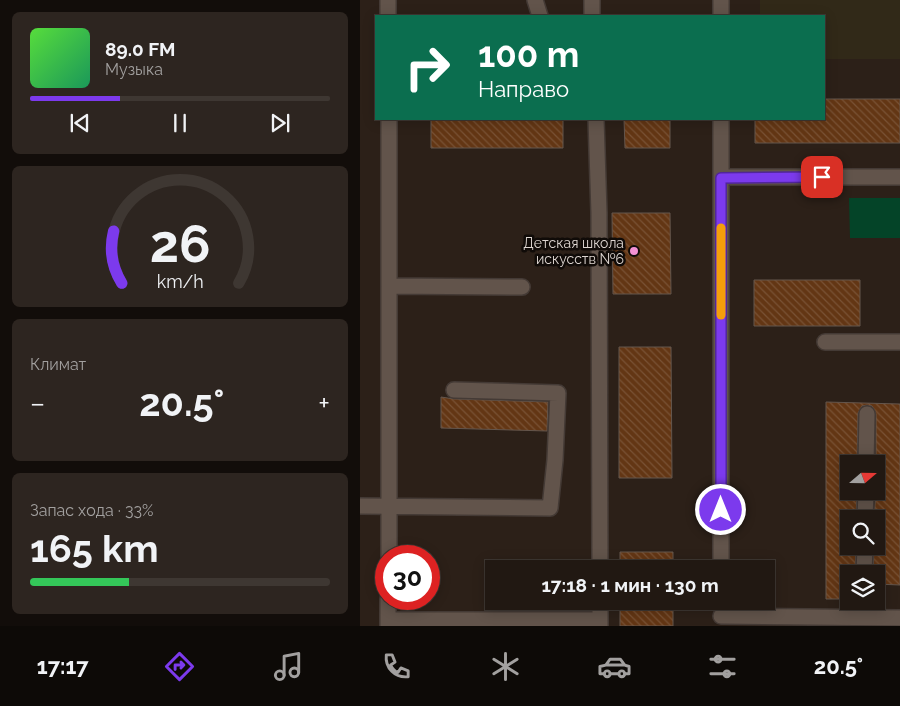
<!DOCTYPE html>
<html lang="ru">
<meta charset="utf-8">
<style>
body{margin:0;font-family:Raleway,sans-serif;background:#2d2520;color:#f1f3f6;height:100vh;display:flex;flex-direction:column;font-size:19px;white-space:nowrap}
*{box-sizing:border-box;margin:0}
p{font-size:16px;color:#a2a09f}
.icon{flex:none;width:28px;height:28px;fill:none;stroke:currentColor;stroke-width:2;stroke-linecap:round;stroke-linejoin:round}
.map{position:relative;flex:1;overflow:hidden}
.panel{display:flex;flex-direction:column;gap:12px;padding:12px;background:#120d0a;width:360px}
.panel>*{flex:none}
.guide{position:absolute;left:15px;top:15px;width:450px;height:105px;border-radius:0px;box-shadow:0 2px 12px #0003,0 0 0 1px #3e3732;background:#0b6e4f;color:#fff;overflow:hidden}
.needle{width:32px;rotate:70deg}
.buttons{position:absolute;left:480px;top:455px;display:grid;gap:10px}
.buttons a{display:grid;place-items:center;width:45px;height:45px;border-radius:0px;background:#211812;box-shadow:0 2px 12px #0003,0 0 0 1px #3e3732;font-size:25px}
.speed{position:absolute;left:15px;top:545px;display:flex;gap:10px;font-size:25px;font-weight:700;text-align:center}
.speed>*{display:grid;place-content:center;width:65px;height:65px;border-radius:50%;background:#211812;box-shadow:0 2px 12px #0003,0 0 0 1px #3e3732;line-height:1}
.speed .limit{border:8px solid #d22;background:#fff;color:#111}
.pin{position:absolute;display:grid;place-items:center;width:42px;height:42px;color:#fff;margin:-21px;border-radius:10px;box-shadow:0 2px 8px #0006}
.me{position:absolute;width:55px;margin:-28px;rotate:0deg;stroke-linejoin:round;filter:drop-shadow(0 0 4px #0008)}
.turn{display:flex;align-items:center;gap:18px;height:105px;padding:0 20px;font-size:22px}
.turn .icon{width:65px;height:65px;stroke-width:2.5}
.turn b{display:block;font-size:35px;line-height:42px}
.big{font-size:38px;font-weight:700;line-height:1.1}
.panel .tile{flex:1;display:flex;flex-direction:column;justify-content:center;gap:8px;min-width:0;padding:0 18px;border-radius:8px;background:#2d2520}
.panel .dial{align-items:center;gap:0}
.dial svg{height:130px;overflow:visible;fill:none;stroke:#3e3732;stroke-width:7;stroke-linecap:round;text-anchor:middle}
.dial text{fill:#f1f3f6;stroke:none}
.song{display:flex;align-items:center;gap:15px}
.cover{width:60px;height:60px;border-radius:8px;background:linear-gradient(135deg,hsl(110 70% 55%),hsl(150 70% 35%))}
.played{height:5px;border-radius:2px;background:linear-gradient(90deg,#7c3aed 30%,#3e3732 30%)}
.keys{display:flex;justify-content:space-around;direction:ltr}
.heat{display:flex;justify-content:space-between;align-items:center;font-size:28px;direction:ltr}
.charge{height:8px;border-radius:4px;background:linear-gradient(90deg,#34c759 33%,#3e3732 0)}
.trip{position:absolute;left:125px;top:560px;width:290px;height:50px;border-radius:0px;background:#211812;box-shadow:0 2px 12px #0003,0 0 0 1px #3e3732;font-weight:700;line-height:50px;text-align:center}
.tab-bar{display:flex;height:80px;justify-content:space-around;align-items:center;background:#0d0a07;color:#a2a09f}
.tab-bar .icon{width:35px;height:35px}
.tab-bar .active{color:#7c3aed}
.tab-bar b{font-size:22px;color:#f1f3f6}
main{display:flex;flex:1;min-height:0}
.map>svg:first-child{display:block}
.education{fill:#312918}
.green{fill:#044428}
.building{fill:url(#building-back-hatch);stroke:#64564d}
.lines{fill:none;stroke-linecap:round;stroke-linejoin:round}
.minor-casing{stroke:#443a35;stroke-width:18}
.minor{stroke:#62544b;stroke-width:15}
.route-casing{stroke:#51269a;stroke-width:12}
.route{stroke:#7c3aed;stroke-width:9}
.slow{stroke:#f59e0b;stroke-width:9}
.poi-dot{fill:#f491d4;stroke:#100b08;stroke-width:2}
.labels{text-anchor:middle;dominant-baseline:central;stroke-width:5;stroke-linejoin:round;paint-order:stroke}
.poi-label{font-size:14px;fill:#ded6d1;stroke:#100b08;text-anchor:end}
</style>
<main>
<section class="panel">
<div class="tile">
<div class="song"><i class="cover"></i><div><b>89.0 FM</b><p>Музыка</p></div></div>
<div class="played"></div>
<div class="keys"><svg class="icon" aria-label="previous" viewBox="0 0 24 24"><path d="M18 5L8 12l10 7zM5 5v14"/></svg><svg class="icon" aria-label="pause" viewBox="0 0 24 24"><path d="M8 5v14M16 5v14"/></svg><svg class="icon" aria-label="next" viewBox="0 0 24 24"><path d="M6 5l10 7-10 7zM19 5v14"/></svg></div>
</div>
<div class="tile dial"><svg viewBox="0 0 100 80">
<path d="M14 69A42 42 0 1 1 86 69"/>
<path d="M14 69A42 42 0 0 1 9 37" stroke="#7c3aed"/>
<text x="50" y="56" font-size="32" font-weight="700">26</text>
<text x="50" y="72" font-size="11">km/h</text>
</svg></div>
<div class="tile"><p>Климат</p>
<div class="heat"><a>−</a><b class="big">20.5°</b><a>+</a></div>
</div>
<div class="tile"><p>Запас хода · 33%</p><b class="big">165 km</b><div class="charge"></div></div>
</section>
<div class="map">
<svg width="540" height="626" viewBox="0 0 540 626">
<defs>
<pattern id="building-back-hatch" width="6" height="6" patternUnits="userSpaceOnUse" patternTransform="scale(1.25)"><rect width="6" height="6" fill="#633614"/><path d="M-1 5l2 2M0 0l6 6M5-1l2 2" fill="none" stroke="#795235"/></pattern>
</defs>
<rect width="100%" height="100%" fill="#2c2018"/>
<path class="education" d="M400 0H540V59H464V16H400Z"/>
<path class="green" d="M489 198H540V238H490Z"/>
<path class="building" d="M464 99H540V143H395V119H464Z
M71 119H203V148H71Z
M264 119H310V148H265Z
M252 213H310L311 294H253Z
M394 280H500V326H394Z
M259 347H311L312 478H259Z
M81 397 94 399 188 402 187 431 81 428Z
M466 402 540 404V585L516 584V574H513L514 546H516V519H514L516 491V414L512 406 507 405 502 406 498 413 497 464H489V491H497L496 519H489V546H496L495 574H489V599H466Z
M260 552H313V569H260Z
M260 601H313V626H260Z"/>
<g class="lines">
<defs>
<path id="minor" d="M28 0V16
M175 0 180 16
M232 0V16
M361 16V0
M29 119V556
M236 119 239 213 240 569
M361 177H540
M29 286 162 287
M465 342H540
M506 464 507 414
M0 506 190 508 195 460 198 393 94 390
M505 519 506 491
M361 569V119
M504 574 505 546
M361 616 540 618
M504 617V601
M28 620H240
M28 626V599
M240 626V601"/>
</defs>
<use href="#minor" class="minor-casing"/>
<use href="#minor" class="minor"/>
</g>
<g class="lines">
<defs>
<path id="route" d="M361 510V178L462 177"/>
</defs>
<use href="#route" class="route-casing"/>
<use href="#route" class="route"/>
<path class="slow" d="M361 228V315"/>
</g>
<circle class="poi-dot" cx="274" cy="251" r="5"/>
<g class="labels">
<g class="poi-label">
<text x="264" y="243">Детская школа<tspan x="264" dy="16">искусств №6</tspan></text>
</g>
</g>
</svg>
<div class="buttons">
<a><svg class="needle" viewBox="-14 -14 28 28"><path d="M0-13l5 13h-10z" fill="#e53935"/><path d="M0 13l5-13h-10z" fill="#a2a09f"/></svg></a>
<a><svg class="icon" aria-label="search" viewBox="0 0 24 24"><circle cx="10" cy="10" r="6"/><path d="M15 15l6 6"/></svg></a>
<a><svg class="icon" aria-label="layers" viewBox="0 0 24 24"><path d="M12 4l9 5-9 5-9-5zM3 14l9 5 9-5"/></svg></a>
</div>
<div class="speed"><div class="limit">30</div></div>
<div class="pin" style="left:462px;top:177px;background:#d93025"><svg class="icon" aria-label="arrive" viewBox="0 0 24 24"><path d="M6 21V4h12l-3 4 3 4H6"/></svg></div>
<svg class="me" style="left:361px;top:510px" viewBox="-20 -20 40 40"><circle r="17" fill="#7c3aed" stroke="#fff" stroke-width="3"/><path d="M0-11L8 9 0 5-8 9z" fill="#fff"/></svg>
<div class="trip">17:18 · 1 мин · 130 m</div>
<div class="guide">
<div class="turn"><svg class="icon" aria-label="right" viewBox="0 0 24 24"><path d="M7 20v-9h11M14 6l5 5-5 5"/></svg><div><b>100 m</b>Направо</div></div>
</div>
</div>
</main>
<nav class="tab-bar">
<b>17:17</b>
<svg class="icon active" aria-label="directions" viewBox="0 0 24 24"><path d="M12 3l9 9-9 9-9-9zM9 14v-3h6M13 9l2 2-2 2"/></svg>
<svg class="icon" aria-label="music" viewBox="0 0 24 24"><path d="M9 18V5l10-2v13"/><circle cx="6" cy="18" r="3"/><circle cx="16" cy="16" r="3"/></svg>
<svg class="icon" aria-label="phone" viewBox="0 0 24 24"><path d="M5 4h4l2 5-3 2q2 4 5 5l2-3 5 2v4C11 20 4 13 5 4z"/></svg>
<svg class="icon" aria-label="climate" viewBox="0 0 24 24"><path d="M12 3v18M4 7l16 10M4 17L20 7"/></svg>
<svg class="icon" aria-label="car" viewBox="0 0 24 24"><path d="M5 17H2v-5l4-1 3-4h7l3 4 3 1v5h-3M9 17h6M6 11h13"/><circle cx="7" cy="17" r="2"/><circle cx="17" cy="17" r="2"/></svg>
<svg class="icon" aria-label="filters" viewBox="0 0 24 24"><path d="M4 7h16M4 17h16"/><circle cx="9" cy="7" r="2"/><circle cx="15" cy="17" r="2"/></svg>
<b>20.5°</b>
</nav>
